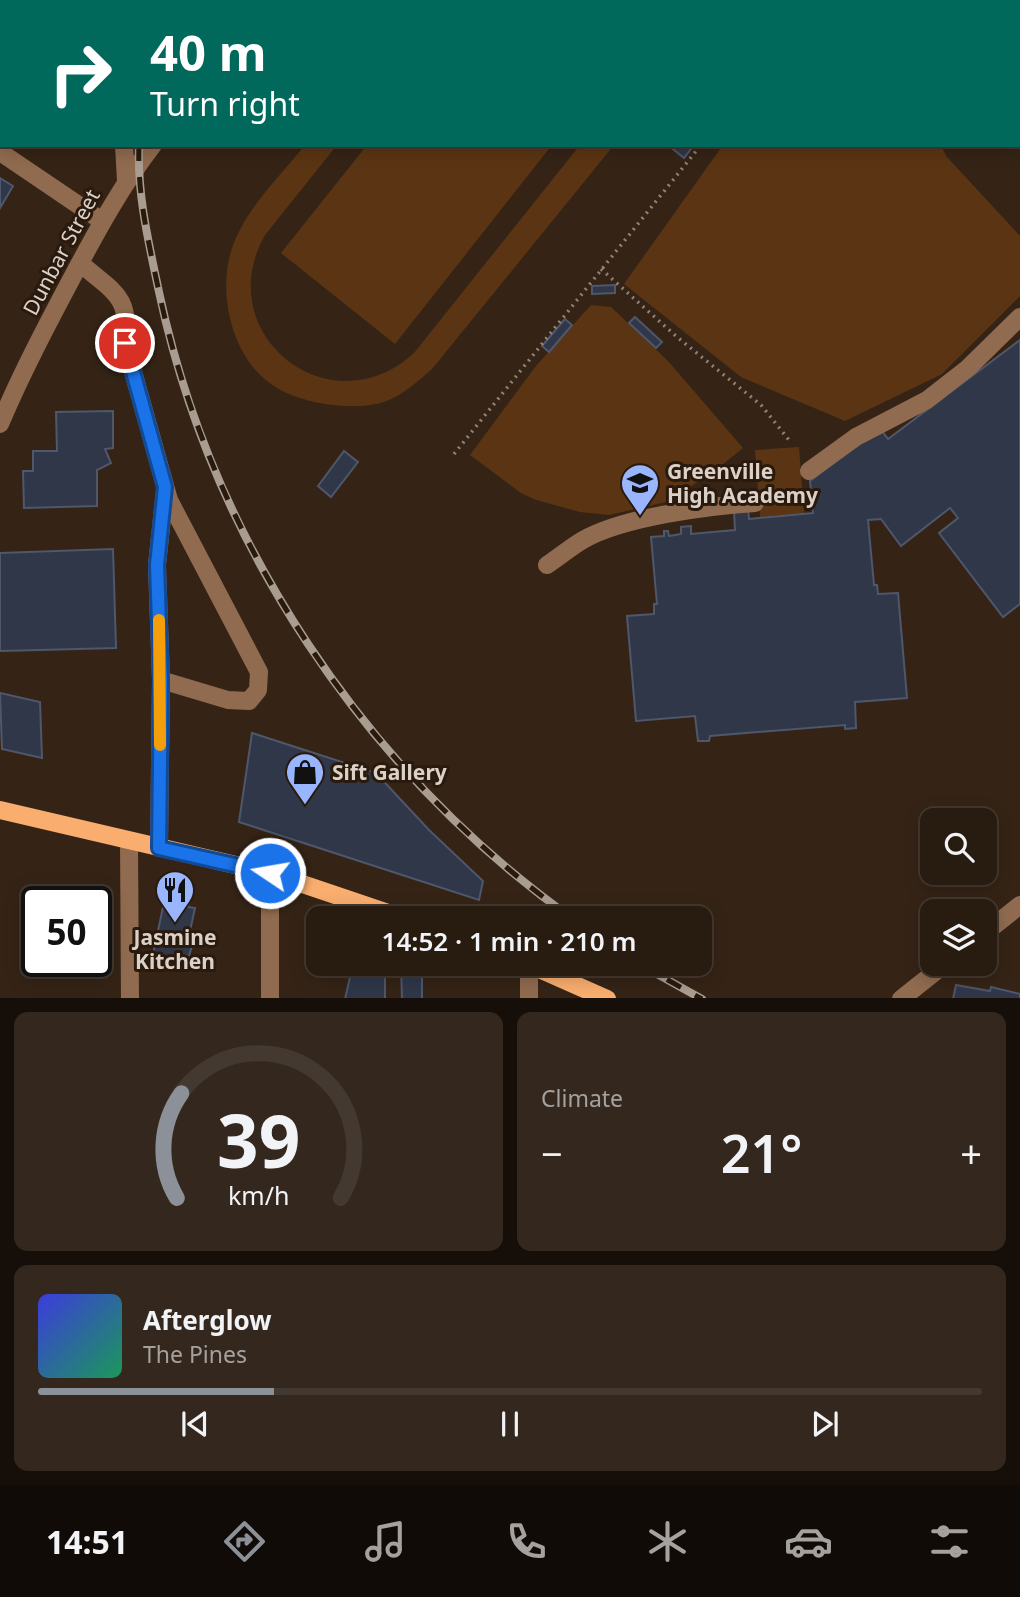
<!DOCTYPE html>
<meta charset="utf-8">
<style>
body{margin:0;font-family:"Noto Sans",sans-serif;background:#34281e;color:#f1f3f6;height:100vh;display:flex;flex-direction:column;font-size:26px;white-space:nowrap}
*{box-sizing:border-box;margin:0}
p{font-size:23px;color:#a5a19f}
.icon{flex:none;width:38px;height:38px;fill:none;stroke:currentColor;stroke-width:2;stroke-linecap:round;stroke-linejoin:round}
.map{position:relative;height:998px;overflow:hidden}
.side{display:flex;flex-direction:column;gap:14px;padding:14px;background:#160f09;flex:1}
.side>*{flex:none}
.top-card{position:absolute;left:0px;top:0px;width:1020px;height:147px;box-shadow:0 4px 18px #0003,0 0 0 2px #443930;background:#00695c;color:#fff;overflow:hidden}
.fabs{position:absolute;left:920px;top:808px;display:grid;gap:14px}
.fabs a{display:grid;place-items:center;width:77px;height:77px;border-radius:14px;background:#281b10;box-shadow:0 4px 18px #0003,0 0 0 2px #443930;font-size:35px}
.speed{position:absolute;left:21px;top:886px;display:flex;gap:14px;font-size:35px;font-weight:700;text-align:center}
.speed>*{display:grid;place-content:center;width:91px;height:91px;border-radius:50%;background:#281b10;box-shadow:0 4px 18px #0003,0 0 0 2px #443930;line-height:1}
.speed .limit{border:4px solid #111;border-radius:10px;background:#fff;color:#111}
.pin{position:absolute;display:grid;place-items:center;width:60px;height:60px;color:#fff;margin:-30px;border:4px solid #fff;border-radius:50%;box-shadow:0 2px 7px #0007}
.me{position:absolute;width:77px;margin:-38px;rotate:282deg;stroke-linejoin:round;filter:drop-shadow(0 0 5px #0008)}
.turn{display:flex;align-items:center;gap:24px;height:147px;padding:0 35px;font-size:32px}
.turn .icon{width:91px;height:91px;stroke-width:2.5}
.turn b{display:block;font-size:49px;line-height:60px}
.big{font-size:52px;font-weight:600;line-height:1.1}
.side .card{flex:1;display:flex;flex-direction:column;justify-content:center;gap:10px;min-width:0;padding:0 24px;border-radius:14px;background:#34281e}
.side .dial{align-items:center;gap:0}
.dial svg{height:182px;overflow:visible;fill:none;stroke:#443930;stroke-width:7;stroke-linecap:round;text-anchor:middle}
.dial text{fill:#f1f3f6;stroke:none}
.song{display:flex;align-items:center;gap:21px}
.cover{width:84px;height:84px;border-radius:10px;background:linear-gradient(135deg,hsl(240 70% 55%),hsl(150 70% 35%))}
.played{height:7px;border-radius:4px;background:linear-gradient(90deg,#8c9099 25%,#443930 25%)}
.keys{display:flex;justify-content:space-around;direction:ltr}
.heat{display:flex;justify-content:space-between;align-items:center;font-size:38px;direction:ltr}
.side .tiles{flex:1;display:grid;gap:14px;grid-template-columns:1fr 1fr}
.card:last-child{grid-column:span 2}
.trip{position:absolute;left:306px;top:906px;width:406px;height:70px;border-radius:14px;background:#281b10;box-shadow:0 4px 18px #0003,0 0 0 2px #443930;font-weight:600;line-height:70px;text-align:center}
.menu{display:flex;height:112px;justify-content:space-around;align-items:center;background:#100b06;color:#a5a19f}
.menu .icon{width:49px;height:49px}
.menu .active{color:#8c9099}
.menu b{font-size:32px;color:#f1f3f6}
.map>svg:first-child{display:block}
.green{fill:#5b3513}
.building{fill:#2f3749;stroke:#4e576b;stroke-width:2}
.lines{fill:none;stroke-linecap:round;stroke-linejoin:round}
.path{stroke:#908377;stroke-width:3.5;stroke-dasharray:2 5;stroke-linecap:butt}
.minor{stroke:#906b4f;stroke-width:18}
.major{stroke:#f9ae70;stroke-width:18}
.rail-casing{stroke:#a99c91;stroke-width:8}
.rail{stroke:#2a1a0d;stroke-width:5;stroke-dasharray:16;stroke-linecap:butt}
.route-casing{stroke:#114b97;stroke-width:18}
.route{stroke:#1a73e8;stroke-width:12}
.slow{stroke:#f59e0b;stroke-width:12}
.labels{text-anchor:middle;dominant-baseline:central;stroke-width:6;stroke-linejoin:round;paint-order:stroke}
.street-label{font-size:21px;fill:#dcd1c8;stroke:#2a1a0d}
.poi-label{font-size:21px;font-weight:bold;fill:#dcd1c8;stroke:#2a1a0d;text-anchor:start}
</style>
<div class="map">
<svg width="1020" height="999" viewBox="0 0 1020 999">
<rect width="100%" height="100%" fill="#352416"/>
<path class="green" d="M305 145H337L265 235C209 334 330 430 414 353L580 145H614L432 369C418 381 405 393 389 400 370 408 345 407 326 404 305 401 283 394 267 381 233 354 220 300 229 259 239 215 277 180 305 145Z
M367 145H552L395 344 281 253Z
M723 145H941L946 156 1020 236V296L942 374 845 421 741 377 624 284Z
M591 305 611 307 668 361 743 448 712 473 666 502 609 515 580 512 536 500 521 493 470 455 536 366Z
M799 447 804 513 760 517 755 450Z"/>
<path class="building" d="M668 145H694L684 158Z
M0 178 13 186 0 208Z
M615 285V293L592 294V286Z
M635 317 662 342 656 348 629 323Z
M565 319 572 325 549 352 542 346Z
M1020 340V604L1003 617 939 533 958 518 950 508 901 546 881 519 868 520 874 585H877L878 594 898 593 907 698 855 702 856 728 845 729V725L710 736 709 741H698L695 716 636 721 627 616 654 614V604H657L651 537 664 536V531H668L669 536 681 534V527L691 526V534L735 530 734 510 748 509 749 519 813 513 810 481 880 428 888 439Z
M113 411V448L105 449 111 463 97 470V506L24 508 23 471H33V451H57L56 412Z
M344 451 358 462 331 497 318 486Z
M113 549 116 648 0 651V553Z
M0 693 40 702 42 758 2 749Z
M252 733 376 773 429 830 483 881 479 900 239 822Z
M166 893 190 898 188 907 195 908 188 940 193 942 189 956 184 955 181 965 173 964 172 969 160 966 162 961 152 959Z
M353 964H385V999H345Z
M401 964 422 970V999H402Z
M956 985 990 991 991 987 1020 994V999H953Z"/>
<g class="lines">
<path class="path" d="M861 0 863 2
M815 2 817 0
M601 269 677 337 761 405 789 440
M454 454 701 145"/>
<path class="minor" d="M124 2V0
M266 2 267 0
M124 145 126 181
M0 152 102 221
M80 263C113 292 131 295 125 343L169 500 259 672 258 690 249 701 228 700 161 680
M0 424C22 372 48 323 74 274 98 229 122 185 153 145
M809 471 856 437 927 400 968 368 1020 317
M547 565C559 557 571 547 583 540 623 517 709 506 755 503
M129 841 130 999
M159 848 161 680 157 565 165 490
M270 873V999
M985 933 1020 905
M529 999V965
M901 999 945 964"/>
<path class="major" d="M0 810 270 873 406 919
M528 964 607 999"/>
<defs>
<path id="rail" d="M146 2V0
M139 145C137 195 149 244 159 292 212 542 365 771 573 919
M639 964 702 999"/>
</defs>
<use href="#rail" class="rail-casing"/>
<use href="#rail" class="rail"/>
</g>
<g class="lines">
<defs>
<path id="route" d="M125 343 165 487 157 565 161 680 159 848 270 873"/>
</defs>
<use href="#route" class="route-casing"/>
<use href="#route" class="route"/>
<path class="slow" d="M159 620 160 745"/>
</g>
<defs>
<symbol id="school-pin" viewBox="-11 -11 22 30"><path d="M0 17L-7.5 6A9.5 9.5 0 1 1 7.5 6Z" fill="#99b5fd" stroke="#2a1a0d"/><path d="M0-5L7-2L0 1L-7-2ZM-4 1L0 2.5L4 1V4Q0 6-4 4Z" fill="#111"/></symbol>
<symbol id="shop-pin" viewBox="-11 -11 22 30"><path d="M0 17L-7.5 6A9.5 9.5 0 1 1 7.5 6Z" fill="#99b5fd" stroke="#2a1a0d"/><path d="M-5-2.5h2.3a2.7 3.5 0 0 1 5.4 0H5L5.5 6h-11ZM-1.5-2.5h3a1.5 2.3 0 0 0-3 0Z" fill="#111"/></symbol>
<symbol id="restaurant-pin" viewBox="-11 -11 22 30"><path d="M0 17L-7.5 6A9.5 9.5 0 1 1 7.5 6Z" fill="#99b5fd" stroke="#2a1a0d"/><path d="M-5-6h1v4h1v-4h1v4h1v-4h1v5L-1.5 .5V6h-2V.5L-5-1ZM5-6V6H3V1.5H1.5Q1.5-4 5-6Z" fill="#111"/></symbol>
</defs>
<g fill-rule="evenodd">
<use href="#school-pin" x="618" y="461" width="44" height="60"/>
<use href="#shop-pin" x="283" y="750" width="44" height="60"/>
<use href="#restaurant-pin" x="153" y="868" width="44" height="60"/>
</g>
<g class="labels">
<g class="street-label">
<text transform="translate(61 252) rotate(-62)">Dunbar Street</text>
</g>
<g class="poi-label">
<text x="667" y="471">Greenville<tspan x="667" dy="24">High Academy</tspan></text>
<text x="332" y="772">Sift Gallery</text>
<text x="175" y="937" text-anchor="middle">Jasmine<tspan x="175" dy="24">Kitchen</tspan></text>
</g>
</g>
</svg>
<div class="fabs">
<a><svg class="icon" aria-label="search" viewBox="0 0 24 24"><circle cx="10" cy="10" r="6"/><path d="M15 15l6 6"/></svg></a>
<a><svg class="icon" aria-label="layers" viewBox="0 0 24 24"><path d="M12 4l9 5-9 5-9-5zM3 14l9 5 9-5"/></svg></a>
</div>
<div class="speed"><div class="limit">50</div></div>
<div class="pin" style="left:125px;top:343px;background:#d93025"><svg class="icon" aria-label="arrive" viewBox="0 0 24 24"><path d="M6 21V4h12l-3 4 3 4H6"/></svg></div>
<svg class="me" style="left:270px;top:873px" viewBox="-20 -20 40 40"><circle r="17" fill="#1a73e8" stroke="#fff" stroke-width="3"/><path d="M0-11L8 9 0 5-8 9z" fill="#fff"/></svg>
<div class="trip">14:52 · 1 min · 210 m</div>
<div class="top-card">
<div class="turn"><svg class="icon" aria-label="right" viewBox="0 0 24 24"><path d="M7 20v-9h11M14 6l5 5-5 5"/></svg><div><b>40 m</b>Turn right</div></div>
</div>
</div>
<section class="side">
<div class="tiles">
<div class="card dial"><svg viewBox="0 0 100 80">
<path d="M14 69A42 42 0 1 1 86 69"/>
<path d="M14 69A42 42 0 0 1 16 23" stroke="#8c9099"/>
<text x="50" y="56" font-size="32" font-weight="700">39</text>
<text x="50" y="72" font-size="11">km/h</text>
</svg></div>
<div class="card"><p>Climate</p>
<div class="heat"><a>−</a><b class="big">21°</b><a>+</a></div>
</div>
<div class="card">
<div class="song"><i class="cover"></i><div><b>Afterglow</b><p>The Pines</p></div></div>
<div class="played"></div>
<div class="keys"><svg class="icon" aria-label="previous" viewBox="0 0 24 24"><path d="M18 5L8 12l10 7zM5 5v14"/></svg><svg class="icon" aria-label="pause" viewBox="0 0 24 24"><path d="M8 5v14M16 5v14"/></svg><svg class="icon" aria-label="next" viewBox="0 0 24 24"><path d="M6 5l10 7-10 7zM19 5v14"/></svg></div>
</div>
</div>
</section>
<nav class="menu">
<b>14:51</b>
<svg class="icon active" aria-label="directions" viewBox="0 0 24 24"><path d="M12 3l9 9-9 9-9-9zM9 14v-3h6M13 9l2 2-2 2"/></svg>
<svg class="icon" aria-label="music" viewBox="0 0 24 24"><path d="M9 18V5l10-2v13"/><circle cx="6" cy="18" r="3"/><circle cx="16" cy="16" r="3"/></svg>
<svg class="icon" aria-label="phone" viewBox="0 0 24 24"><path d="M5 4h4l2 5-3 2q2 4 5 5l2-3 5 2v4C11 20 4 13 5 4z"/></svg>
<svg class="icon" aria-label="climate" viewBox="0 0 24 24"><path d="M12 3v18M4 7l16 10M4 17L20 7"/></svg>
<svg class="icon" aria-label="car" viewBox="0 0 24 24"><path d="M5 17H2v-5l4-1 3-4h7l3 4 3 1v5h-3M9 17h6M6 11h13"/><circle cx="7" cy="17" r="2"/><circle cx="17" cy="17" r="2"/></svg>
<svg class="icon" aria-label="filters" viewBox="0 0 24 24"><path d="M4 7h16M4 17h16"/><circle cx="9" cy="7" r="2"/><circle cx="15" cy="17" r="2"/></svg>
</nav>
